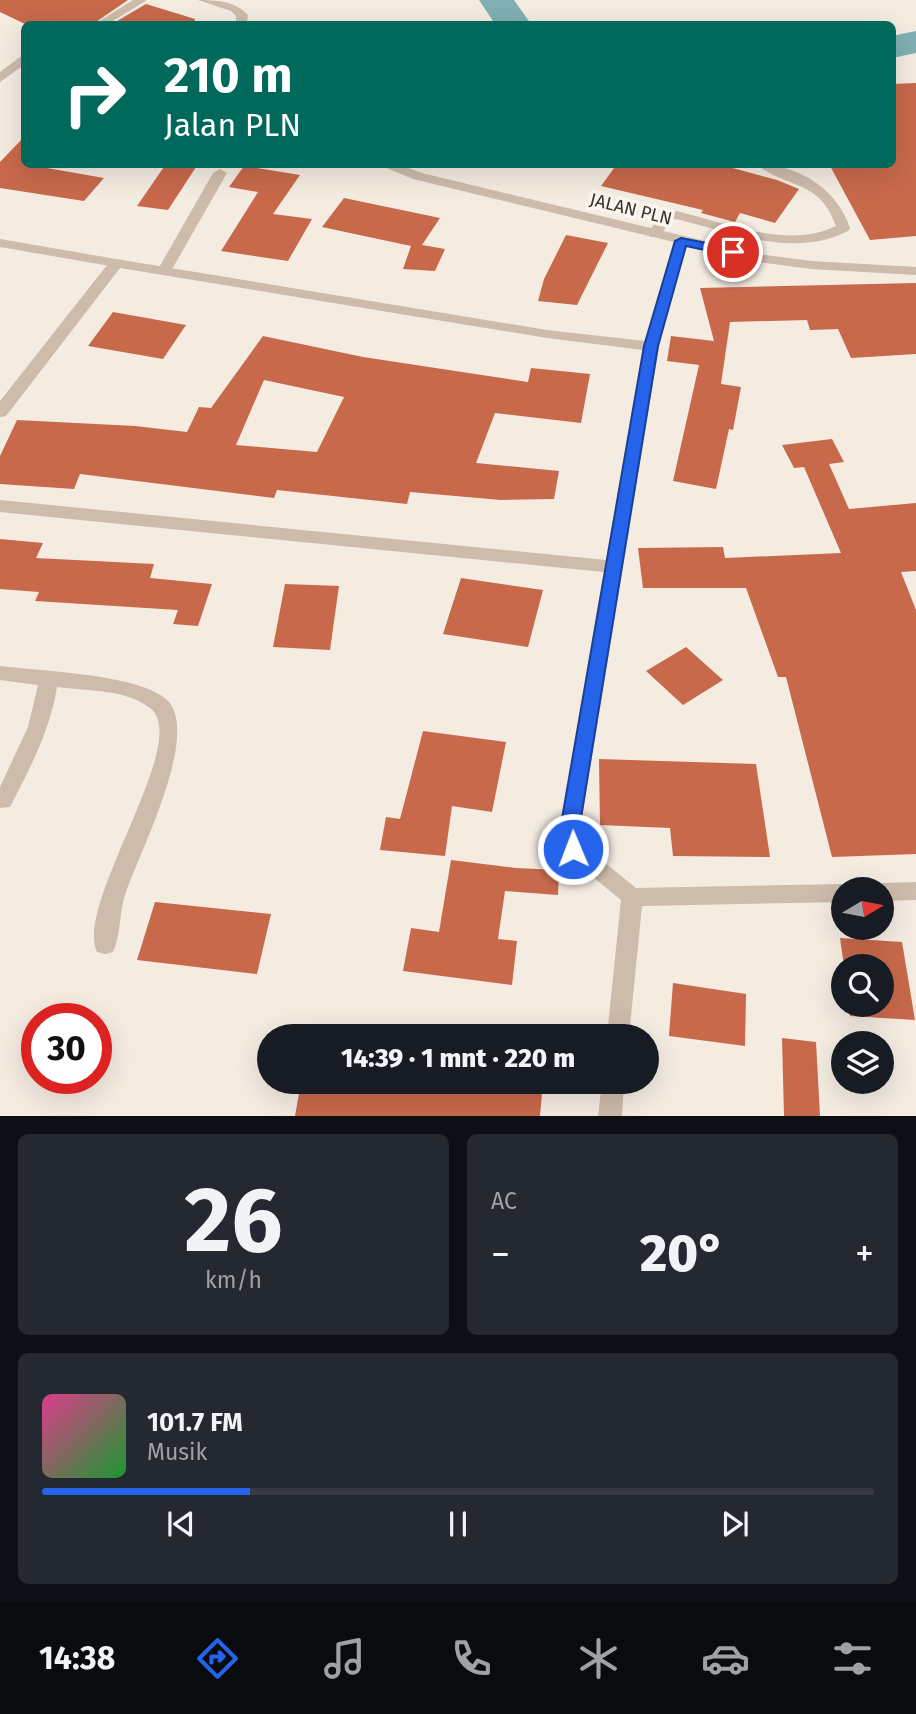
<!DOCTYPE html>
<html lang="id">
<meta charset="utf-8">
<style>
body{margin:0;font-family:"Fira Sans",sans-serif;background:#242831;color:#f1f3f6;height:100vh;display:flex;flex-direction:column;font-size:26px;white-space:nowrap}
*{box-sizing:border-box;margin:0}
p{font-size:23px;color:#9ea1a6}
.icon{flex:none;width:38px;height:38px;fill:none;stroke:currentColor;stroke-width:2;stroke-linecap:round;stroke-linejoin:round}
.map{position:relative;height:1116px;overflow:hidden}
.details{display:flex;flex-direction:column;gap:18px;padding:18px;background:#0d0f14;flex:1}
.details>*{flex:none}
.banner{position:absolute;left:21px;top:21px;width:875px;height:147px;border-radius:10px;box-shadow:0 7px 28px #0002;background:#00695c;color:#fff;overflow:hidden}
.needle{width:46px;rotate:80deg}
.controls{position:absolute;left:831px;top:877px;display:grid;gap:14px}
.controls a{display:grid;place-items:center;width:63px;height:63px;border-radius:50%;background:#171b24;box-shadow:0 7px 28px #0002;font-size:35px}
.speed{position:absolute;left:21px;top:1003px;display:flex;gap:14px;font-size:35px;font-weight:700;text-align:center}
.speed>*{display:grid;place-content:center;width:91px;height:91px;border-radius:50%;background:#171b24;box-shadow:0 7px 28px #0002;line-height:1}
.speed .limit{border:10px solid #d22;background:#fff;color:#111}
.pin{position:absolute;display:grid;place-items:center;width:60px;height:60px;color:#fff;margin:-30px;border:4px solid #fff;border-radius:50%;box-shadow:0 2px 7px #0007}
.me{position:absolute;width:77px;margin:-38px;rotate:359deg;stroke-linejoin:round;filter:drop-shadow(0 0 5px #0008)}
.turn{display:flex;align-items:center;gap:24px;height:147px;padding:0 28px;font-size:32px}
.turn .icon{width:91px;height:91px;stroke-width:2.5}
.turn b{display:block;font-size:49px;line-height:60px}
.big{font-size:52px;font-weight:800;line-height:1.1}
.details .widget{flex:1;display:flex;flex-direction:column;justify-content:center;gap:10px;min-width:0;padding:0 24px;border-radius:10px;background:#242831}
.details .dial{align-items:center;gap:0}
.dial b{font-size:91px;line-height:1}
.song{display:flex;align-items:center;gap:21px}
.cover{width:84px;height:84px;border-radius:10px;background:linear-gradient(135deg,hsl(330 70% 55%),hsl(130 70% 35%))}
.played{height:7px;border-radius:4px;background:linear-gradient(90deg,#2563eb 25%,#363941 25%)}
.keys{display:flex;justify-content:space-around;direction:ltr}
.heat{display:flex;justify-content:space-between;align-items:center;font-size:38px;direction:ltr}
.details .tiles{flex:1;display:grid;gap:18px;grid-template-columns:1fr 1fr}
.widget:last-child{grid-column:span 2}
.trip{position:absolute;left:257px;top:1024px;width:402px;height:70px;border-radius:35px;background:#171b24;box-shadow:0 7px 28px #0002;font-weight:800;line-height:70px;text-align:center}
.menu{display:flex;height:112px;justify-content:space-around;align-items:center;background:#090b0e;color:#9ea1a6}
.menu .icon{width:49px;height:49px}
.menu .on{color:#2563eb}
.menu b{font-size:32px;color:#f1f3f6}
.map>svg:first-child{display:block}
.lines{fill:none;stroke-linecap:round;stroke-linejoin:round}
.river{fill:#7fb0b2;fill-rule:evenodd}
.building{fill:#c8694b;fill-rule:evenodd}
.lane{fill:#cdbbac;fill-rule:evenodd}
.street{fill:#cdbbac;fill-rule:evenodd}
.route{fill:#2563eb;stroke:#184099;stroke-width:2}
.labels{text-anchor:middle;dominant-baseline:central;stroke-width:7;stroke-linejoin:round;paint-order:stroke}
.far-street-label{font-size:18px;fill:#3b302b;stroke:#fbf5ee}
</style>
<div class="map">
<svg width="916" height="1116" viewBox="0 0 916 1116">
<rect width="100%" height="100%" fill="#f4ebe1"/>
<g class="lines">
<path class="river" d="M479 0H514L531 24H495Z
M916 31V53L892 58V36Z"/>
</g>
<path class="building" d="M0 0H128L93 24H25L0 12Z
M146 4 195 19 194 24H112Z
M916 83V236L870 240 829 164H892V84Z
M24 137V164L104 178 84 201 0 188V162Z
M166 164H198L168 210 137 206Z
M617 164H718L777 180 799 189 775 223 740 213 735 222 701 213 703 210 601 186Z
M244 166 300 175 273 214 312 219 288 261 221 251 258 192 229 187Z
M344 198 440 218 422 245 445 249 435 271 403 269 411 246 322 227Z
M566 235 608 243 577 305 538 301 544 279Z
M916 283V354L851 358 838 329 810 330 807 320 730 322 721 384 741 387 733 430 729 429 716 489 673 481 699 365 667 361 671 336 714 341 700 288Z
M113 312 186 325 163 359 88 346Z
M263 336 363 357 528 382 531 368 590 374 581 423 495 413 476 463 559 471 554 499 501 500 410 492 407 504 277 490 274 498 80 474 74 489 0 484V456L17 420 135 426 187 432 199 407 211 408ZM264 380 344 397 317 452 236 445Z
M832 439 844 462 829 464 849 509 916 503V571L901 572 916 610V854L832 857 786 677H778L746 588H643L638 548 723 547 725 558 841 553 804 467 794 468 782 445Z
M0 539 43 543 36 558 154 564 150 578 212 584 198 626 173 624 178 610 35 601 39 592 0 589Z
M461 578 543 590 528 647 443 634Z
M285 584 339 586 330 650 273 647Z
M686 647 723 680 683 705 646 671Z
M423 731 506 742 492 812 452 806 445 856 380 850 386 817 400 819Z
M599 759 756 764 770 857 673 856 670 828 600 825Z
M451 860 516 868 559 870 558 895 505 891 498 939 517 941 512 985 403 971 411 928 439 932Z
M155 902 271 914 257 974 137 960Z
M840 938 902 942 915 1020 850 1016 848 1004H882V966H844Z
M673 983 746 994 745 1046 669 1036Z
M782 1038 816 1042 820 1116H784Z
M301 1082H543L540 1116H295Z"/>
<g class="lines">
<path class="lane" d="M20 57H24V65L0 82V72Z
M756 164C797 164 837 188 850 228L848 231C794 259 731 232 676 219L670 220 660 237H650L648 234 660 214 676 211C724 222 788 250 836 226 820 179 786 189 756 164Z
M220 169 227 173 171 271 169 274H159L157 271 213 173Z
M0 239 116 259 123 263 116 267 0 247Z
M0 666C40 671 137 674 166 699 203 731 138 855 125 895 119 913 121 935 113 952L105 954 97 952C74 904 193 740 150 708 126 689 86 691 57 687 50 731 30 768 10 807L0 808V787L28 727 38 685 0 680Z"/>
<path class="street" d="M133 0H147L108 24H95Z
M198 0C216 0 235 1 248 15L247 24H236V16L231 11Z
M377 164H397L422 173 759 254 811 261 916 267V275L811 269 759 262 687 245 659 346 580 830 583 845 636 888 844 884 853 889H844V902L642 906 629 1036H607L621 900 566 855 560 830 604 572 0 512V500L606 560 643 350 547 338 120 268 6 416 0 417V401L111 260 116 259 547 330 645 341 674 242 413 179Z
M916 882V900L882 901V889H873L882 883Z
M602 1082H624L622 1116H598Z"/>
</g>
<path class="route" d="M681 238 737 249 739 252 733 256 686 246 658 346 579 830 583 849 580 855 573 857 567 855 560 830 644 346 675 241Z"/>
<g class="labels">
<g class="far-street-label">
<text transform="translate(631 209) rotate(14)">JALAN PLN</text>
</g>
</g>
</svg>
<div class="controls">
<a><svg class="needle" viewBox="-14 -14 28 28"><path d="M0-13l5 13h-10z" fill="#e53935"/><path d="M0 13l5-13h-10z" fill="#9ea1a6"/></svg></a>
<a><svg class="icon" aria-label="search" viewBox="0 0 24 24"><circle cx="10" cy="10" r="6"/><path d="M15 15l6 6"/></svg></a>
<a><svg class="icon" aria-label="layers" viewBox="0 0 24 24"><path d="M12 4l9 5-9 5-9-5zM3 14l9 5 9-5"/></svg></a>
</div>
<div class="speed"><div class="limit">30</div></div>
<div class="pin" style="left:733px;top:252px;background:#d93025"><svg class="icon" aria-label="arrive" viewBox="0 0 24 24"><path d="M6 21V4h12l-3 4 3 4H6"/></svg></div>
<svg class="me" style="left:573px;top:849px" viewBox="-20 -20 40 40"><circle r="17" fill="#2563eb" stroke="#fff" stroke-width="3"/><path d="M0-11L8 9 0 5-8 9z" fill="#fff"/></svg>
<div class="trip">14:39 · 1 mnt · 220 m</div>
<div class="banner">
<div class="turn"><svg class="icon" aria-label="right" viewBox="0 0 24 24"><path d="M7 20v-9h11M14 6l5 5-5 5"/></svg><div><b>210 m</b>Jalan PLN</div></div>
</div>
</div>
<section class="details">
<div class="tiles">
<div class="widget dial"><b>26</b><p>km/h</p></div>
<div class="widget"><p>AC</p>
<div class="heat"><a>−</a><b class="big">20°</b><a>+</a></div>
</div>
<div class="widget">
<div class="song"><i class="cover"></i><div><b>101.7 FM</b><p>Musik</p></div></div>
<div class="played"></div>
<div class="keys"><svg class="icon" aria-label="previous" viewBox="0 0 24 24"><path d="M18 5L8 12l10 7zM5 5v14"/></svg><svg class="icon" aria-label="pause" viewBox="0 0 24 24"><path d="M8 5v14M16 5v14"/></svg><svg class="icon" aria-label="next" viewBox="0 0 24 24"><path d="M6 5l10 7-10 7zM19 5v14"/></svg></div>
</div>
</div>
</section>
<nav class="menu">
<b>14:38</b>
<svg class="icon on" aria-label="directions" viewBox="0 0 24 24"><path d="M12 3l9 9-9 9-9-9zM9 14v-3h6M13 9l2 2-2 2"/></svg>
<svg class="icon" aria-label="music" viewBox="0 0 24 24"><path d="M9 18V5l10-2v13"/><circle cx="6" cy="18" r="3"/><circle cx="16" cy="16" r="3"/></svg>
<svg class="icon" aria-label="phone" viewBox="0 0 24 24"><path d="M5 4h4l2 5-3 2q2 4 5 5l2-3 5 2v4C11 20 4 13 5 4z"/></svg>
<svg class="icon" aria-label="climate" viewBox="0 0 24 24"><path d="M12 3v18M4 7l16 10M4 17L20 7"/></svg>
<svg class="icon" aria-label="car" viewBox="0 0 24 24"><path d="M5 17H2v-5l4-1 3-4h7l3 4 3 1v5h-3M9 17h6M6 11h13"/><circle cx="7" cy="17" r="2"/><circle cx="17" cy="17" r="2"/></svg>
<svg class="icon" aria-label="filters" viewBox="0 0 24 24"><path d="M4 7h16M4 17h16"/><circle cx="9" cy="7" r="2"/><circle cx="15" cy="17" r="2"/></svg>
</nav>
